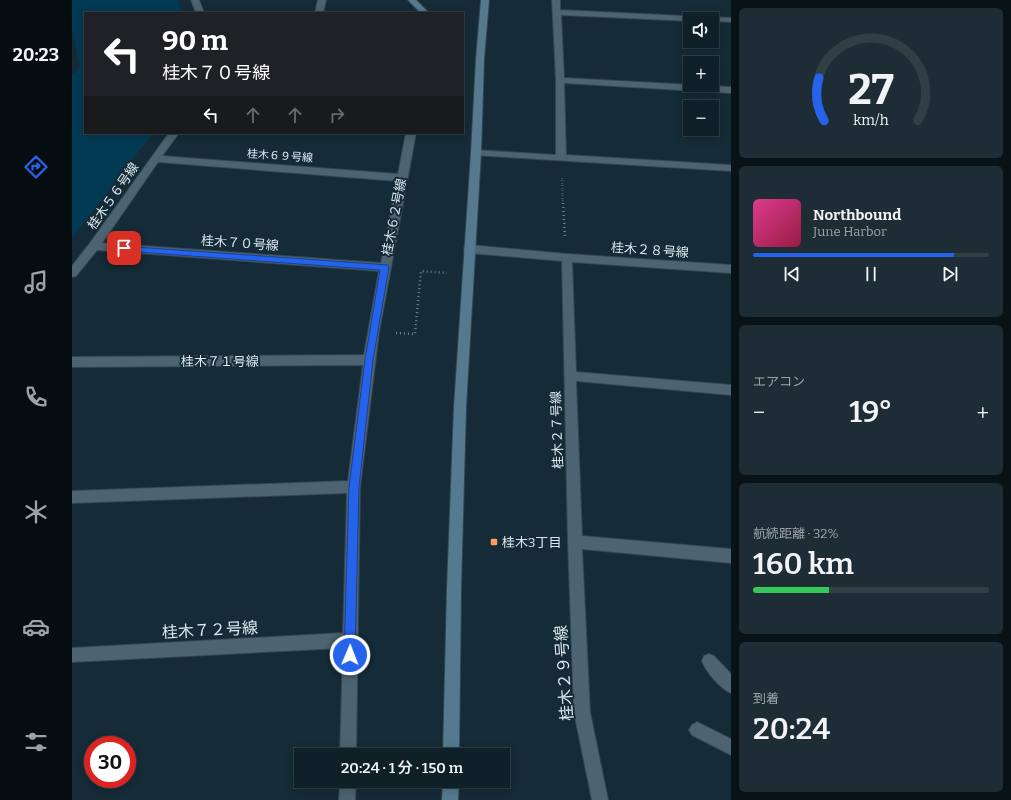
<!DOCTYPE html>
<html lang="ja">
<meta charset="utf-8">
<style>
body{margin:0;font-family:Bitter,"Noto Sans JP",serif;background:#1e2d35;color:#f1f3f6;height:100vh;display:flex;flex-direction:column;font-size:15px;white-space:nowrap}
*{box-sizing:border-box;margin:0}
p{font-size:13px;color:#9ca3a8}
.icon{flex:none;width:22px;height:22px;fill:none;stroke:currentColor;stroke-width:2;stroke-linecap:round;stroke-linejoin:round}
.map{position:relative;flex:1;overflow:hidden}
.panel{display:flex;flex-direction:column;gap:8px;padding:8px;background:#091217;width:280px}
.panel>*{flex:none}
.banner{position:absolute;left:12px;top:12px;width:380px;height:122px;border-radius:0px;box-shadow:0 2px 10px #0003,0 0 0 1px #303e46;background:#202124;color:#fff;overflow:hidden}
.buttons{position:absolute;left:611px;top:12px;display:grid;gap:8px}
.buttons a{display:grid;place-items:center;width:36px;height:36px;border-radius:0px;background:#102029;box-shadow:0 2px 10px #0003,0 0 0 1px #303e46;font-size:20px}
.speed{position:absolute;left:12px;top:736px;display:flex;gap:8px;font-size:20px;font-weight:700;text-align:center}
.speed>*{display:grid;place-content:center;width:52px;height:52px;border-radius:50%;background:#102029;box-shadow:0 2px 10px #0003,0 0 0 1px #303e46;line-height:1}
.speed .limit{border:6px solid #d22;background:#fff;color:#111}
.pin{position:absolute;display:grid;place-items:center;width:34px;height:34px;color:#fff;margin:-17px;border-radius:8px;box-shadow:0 2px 6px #0006}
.me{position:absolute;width:44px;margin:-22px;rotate:1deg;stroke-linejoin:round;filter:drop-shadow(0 0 3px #0008)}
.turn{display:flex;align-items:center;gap:14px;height:84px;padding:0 12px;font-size:18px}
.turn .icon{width:52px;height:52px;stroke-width:2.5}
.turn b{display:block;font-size:28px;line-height:34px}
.lanes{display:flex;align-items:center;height:38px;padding:0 12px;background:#0003;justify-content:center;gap:20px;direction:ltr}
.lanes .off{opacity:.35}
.big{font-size:30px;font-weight:600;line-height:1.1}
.panel .widget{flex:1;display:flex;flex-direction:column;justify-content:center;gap:6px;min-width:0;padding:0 14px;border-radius:6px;background:#1e2d35}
.panel .dial{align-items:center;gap:0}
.dial svg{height:104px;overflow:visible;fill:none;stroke:#303e46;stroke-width:7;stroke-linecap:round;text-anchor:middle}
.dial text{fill:#f1f3f6;stroke:none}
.song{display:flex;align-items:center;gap:12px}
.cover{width:48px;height:48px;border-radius:6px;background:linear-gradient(135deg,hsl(330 70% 55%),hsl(340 70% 35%))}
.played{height:4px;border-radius:2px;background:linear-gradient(90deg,#2563eb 85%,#303e46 85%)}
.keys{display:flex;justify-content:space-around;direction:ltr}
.heat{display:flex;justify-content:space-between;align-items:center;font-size:22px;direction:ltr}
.charge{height:6px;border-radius:3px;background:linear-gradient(90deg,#34c759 32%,#303e46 0)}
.trip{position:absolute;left:222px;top:748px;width:216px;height:40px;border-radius:0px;background:#102029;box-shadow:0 2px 10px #0003,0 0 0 1px #303e46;font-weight:600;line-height:40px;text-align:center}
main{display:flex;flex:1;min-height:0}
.menu{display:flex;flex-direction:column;width:72px;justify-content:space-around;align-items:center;background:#060d10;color:#9ca3a8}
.menu .icon{width:28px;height:28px}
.menu .active{color:#2563eb}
.menu b{font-size:18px;color:#f1f3f6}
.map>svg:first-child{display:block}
.green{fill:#033a53}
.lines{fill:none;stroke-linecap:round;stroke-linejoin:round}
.lane-casing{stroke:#354650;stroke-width:2}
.street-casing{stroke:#354650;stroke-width:2}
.secondary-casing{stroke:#354650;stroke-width:2}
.path-far1{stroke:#6f818b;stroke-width:2;stroke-dasharray:0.5 2;stroke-linecap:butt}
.path{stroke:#6f818b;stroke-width:2.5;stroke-dasharray:1 3;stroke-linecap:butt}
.lane{fill:#4c6371;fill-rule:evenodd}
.street{fill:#4c6371;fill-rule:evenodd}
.secondary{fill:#557a8f;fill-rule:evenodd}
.route{fill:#2563eb;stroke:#184099}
.poi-dot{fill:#fd9d54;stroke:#152b37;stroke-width:1.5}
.labels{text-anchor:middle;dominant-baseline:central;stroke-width:4;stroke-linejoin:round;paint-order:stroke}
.far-street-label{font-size:11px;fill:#dbe8f0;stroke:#152b37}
.street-label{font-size:13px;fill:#dbe8f0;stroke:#152b37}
.poi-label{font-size:13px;fill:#dbe8f0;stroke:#152b37;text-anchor:start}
.near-street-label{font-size:16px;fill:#dbe8f0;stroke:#152b37}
</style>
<main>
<nav class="menu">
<b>20:23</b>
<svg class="icon active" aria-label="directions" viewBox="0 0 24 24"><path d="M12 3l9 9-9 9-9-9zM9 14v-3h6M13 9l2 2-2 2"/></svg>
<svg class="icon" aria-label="music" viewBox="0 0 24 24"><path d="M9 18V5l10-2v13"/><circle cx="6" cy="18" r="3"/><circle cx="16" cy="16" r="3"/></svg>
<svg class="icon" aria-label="phone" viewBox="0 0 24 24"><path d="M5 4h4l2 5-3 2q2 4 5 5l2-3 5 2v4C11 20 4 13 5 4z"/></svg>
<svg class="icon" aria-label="climate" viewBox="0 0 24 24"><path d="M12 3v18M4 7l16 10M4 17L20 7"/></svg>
<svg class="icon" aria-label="car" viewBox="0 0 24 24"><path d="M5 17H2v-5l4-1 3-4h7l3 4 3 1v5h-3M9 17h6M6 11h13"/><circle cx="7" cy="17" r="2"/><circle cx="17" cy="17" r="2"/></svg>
<svg class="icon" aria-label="filters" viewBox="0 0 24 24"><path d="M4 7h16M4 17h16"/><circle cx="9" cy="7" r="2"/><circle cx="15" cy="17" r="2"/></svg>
</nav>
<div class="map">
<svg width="659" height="800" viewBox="0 0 659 800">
<rect width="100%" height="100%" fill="#152b37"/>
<path class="green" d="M0 0H106L110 13H13V133H81L0 238V75L8 67 0 30Z"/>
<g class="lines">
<defs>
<path id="lane" d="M637 654 642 656 659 674V693C648 688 634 672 630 661L632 656Z
M625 722 659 739V755L620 735 617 730 620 725Z"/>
<path id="street" d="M119 0H127L132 13H124Z
M246 0H254L251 13H243Z
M480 0H488V10L633 17 636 18 640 17 659 18V22L640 21V19H618V21L489 15 492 78 659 87V93L492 83 494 155 659 165V171L401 155 399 153 401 151 404 150 484 155V80Z
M97 133H107L90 156 326 174 334 133H344L307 332 288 487 284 755H268L271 648 0 662V648L271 633 275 493 0 503V491L276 481 291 365 0 367V357L292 355 307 271 25 250 4 276 0 277V266L18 243ZM86 162 325 181 309 263 30 243Z
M397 245 495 254 659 265V273L500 262 504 372 659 385V395L504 381 510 536 659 549V563L510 549 518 712 536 800H520L502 712 496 542 490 261 397 253 393 252 392 249 393 246Z
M268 781H284L283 800H267Z"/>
<path id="secondary" d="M336 0H344L357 13H349Z
M409 0H417L412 59 409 153 394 407 389 589 387 755H371L375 589 382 407 399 153 404 59Z
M371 781H387L386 800H370Z"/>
</defs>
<use href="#lane" class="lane-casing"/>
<use href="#street" class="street-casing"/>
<use href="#secondary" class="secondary-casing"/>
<path class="path-far1" d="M490 178 491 204"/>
<path class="path" d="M491 203 493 237
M324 333 343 334 349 271 375 273"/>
<use href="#lane" class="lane"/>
<use href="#street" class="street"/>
<use href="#secondary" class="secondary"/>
</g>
<path class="route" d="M50 246 316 265 317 267 301 360 287 487 283 655 282 659 278 660 274 659 272 655 277 487 293 360 308 270 52 251H50Z"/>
<rect class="poi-dot" x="418" y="538" width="8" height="8" rx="2"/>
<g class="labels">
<g class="far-street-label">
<text transform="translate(208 156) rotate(4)">桂木６９号線</text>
</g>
<g class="street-label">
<text transform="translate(41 196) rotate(-55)">桂木５６号線</text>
<text transform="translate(322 217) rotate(-79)">桂木６２号線</text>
<text transform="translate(168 243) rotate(4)">桂木７０号線</text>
<text transform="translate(578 250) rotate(4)">桂木２８号線</text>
<text x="148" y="361">桂木７１号線</text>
<text transform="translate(485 430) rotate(-92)">桂木２７号線</text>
</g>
<g class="poi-label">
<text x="430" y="542">桂木3丁目</text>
</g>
<g class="near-street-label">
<text transform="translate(138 630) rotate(-3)">桂木７２号線</text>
<text transform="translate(492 673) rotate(-94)">桂木２９号線</text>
</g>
</g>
</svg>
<div class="buttons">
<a><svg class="icon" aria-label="sound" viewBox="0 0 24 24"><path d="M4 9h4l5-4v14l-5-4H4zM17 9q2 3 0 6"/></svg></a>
<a>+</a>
<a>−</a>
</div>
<div class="speed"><div class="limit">30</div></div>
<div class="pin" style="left:52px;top:248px;background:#d93025"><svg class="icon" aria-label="arrive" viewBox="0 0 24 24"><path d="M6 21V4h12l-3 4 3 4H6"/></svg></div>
<svg class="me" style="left:278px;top:655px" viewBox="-20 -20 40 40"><circle r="17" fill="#2563eb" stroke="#fff" stroke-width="3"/><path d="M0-11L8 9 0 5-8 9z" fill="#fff"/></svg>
<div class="trip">20:24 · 1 分 · 150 m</div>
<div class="banner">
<div class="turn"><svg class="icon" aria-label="left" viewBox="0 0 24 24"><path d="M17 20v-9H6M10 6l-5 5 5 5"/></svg><div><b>90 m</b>桂木７０号線</div></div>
<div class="lanes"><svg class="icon" aria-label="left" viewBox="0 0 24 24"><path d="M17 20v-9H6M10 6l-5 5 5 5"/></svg><svg class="icon off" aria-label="ahead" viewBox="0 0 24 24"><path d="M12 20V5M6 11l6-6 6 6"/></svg><svg class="icon off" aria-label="ahead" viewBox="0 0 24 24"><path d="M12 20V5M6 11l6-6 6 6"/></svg><svg class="icon off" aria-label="right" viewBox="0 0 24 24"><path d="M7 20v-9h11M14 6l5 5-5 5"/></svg></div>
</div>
</div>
<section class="panel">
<div class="widget dial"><svg viewBox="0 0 100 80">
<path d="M14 69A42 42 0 1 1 86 69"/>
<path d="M14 69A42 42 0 0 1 10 36" stroke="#2563eb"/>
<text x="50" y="56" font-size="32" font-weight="700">27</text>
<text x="50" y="72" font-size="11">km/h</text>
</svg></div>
<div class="widget">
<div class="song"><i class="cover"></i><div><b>Northbound</b><p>June Harbor</p></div></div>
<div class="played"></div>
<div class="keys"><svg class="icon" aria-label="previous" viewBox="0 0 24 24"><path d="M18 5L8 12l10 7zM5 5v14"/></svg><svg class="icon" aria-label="pause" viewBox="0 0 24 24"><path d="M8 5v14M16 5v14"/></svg><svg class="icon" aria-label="next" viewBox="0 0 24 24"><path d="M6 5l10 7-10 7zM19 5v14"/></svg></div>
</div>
<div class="widget"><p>エアコン</p>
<div class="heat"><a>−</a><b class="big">19°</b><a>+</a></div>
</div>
<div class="widget"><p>航続距離 · 32%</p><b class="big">160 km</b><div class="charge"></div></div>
<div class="widget"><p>到着</p><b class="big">20:24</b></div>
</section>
</main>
